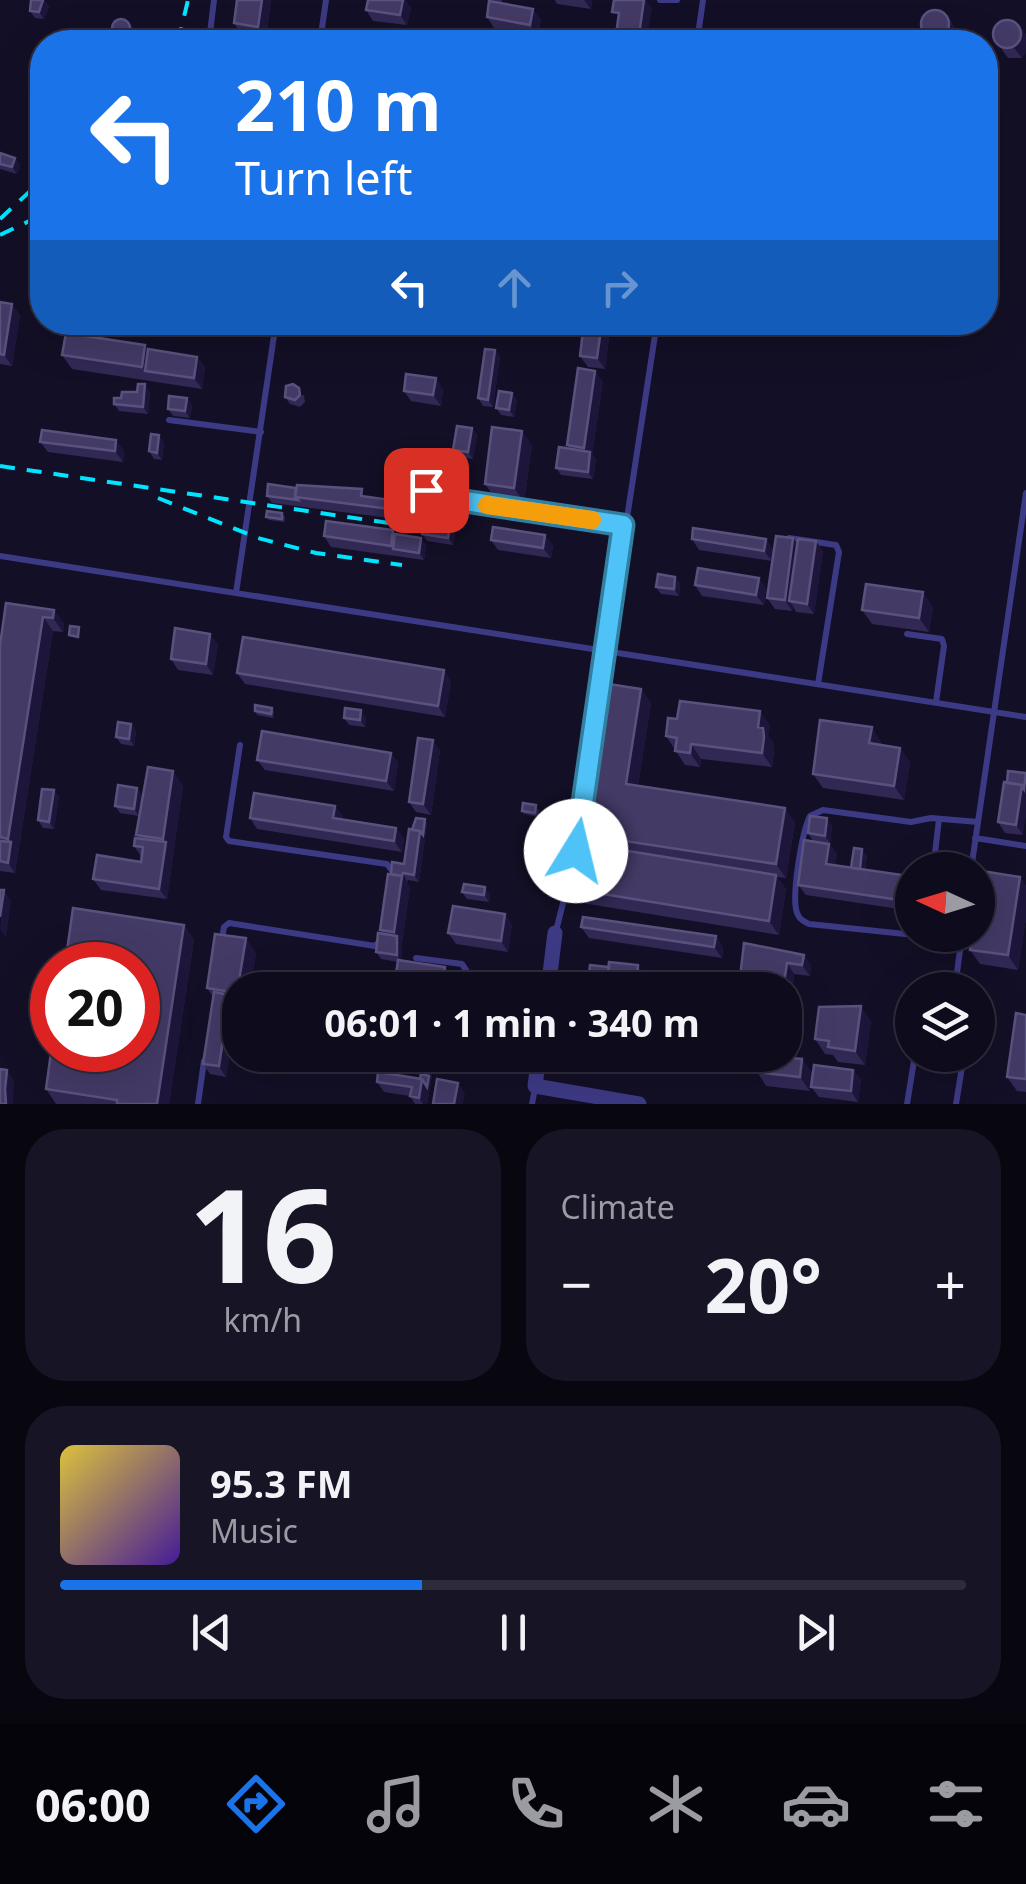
<!DOCTYPE html>
<meta charset="utf-8">
<style>
body{margin:0;font-family:"Noto Sans",sans-serif;background:#171425;color:#f1f3f6;height:100vh;display:flex;flex-direction:column;font-size:38px;white-space:nowrap}
*{box-sizing:border-box;margin:0}
p{font-size:32px;color:#9b9ba3}
.icon{flex:none;width:55px;height:55px;fill:none;stroke:currentColor;stroke-width:2;stroke-linecap:round;stroke-linejoin:round}
.map{position:relative;height:1104px;overflow:hidden}
.details{display:flex;flex-direction:column;gap:25px;padding:25px;background:#08060f;flex:1}
.details>*{flex:none}
.banner{position:absolute;left:30px;top:30px;width:968px;height:305px;border-radius:40px;box-shadow:0 10px 40px #0002,0 0 0 2px #2e2b3b;background:#1a73e8;color:#fff;overflow:hidden}
.needle{width:65px;rotate:274deg}
.fabs{position:absolute;left:895px;top:852px;display:grid;gap:20px}
.fabs a{display:grid;place-items:center;width:100px;height:100px;border-radius:50%;background:#0e0b1c;box-shadow:0 10px 40px #0002,0 0 0 2px #2e2b3b;font-size:50px}
.speed{position:absolute;left:30px;top:942px;display:flex;gap:20px;font-size:50px;font-weight:700;text-align:center}
.speed>*{display:grid;place-content:center;width:130px;height:130px;border-radius:50%;background:#0e0b1c;box-shadow:0 10px 40px #0002,0 0 0 2px #2e2b3b;line-height:1}
.speed .limit{border:15px solid #d22;background:#fff;color:#111}
.pin{position:absolute;display:grid;place-items:center;width:85px;height:85px;color:#fff;margin:-42px;border-radius:20px;box-shadow:0 5px 15px #0006}
.me{position:absolute;width:110px;margin:-55px;rotate:9deg;stroke-linejoin:round;filter:drop-shadow(0 0 8px #0008)}
.turn{display:flex;align-items:center;gap:35px;height:210px;padding:0 40px;font-size:45px}
.turn .icon{width:130px;height:130px;stroke-width:2.5}
.turn b{display:block;font-size:70px;line-height:85px}
.lanes{display:flex;align-items:center;height:95px;padding:0 40px;background:#0003;justify-content:center;gap:50px;direction:ltr}
.lanes .off{opacity:.35}
.big{font-size:75px;font-weight:700;line-height:1.1}
.details .widget{flex:1;display:flex;flex-direction:column;justify-content:center;gap:15px;min-width:0;padding:0 35px;border-radius:40px;background:#171425}
.details .dial{align-items:center;gap:0}
.dial b{font-size:130px;line-height:1}
.song{display:flex;align-items:center;gap:30px}
.cover{width:120px;height:120px;border-radius:15px;background:linear-gradient(135deg,hsl(50 70% 55%),hsl(260 70% 35%))}
.played{height:10px;border-radius:5px;background:linear-gradient(90deg,#1a73e8 40%,#2e2b3b 40%)}
.keys{display:flex;justify-content:space-around;direction:ltr}
.heat{display:flex;justify-content:space-between;align-items:center;font-size:55px;direction:ltr}
.details .tiles{flex:1;display:grid;gap:25px;grid-template-columns:1fr 1fr}
.widget:last-child{grid-column:span 2}
.trip{position:absolute;left:222px;top:972px;width:580px;height:100px;border-radius:40px;background:#0e0b1c;box-shadow:0 10px 40px #0002,0 0 0 2px #2e2b3b;font-weight:700;line-height:100px;text-align:center}
.menu{display:flex;height:160px;justify-content:space-around;align-items:center;background:#06040b;color:#9b9ba3}
.menu .icon{width:70px;height:70px}
.menu .selected{color:#1a73e8}
.menu b{font-size:45px;color:#f1f3f6}
.map>svg:first-child{display:block}
.lines{fill:none;stroke-linecap:round;stroke-linejoin:round}
.service{stroke:#3d3a85;stroke-width:6}
.tertiary{stroke:#3d3a85;stroke-width:15}
.rail{stroke:#00e5ff;stroke-width:4;stroke-dasharray:15 12;stroke-linecap:butt}
.wall{fill:#312854}
.shaded-wall{fill:#1d163a}
.building{fill:#433a66;stroke:#5a527e;stroke-width:2.5}
.route-casing{stroke:#337fa1;stroke-width:25}
.route{stroke:#4fc3f7;stroke-width:18}
.slow{stroke:#f59e0b;stroke-width:18}
</style>
<div class="map">
<svg width="1026" height="1104" viewBox="0 0 1026 1104">
<rect width="100%" height="100%" fill="#130f26"/>
<g class="lines">
<path class="service" d="M660 0H677
M210 33 214 0
M320 42 326 0
M697 42 703 0
M241 322 276 327
M169 420 261 432
M430 457 426 491 431 497 623 525
M789 538 836 545 839 552 818 684
M0 556 1026 717
M236 593 276 322
M907 634 942 639 944 646 936 702
M240 745 226 837 229 841 387 864 393 872
M975 838 1026 846
M933 870 939 819
M971 870 1026 493
M556 931 576 851 657 322
M912 931 905 934 809 924C802 920 800 920 797 913 791 896 802 832 810 816L823 810 911 822 931 818 978 822
M222 939 224 927 229 923 375 946 382 939
M416 958 462 964 475 984 496 990
M944 990 956 980
M961 990 956 980 962 935
M198 1104 204 1061
M532 1104 535 1088
M907 1104 915 1055
M956 1104 964 1055"/>
<path class="tertiary" d="M548 990 555 933
M539 1055 535 1086 639 1104"/>
<path class="rail" d="M178 42 188 0
M0 219 42 180
M0 235 42 215
M0 466 450 532
M158 498 258 538 316 553 402 565"/>
</g>
<path class="wall" d="M44 0 49 7 44 19 35 18 30 11Z
M237 0H271L266 38 241 34 234 23Z
M368 0H405L411 8 407 25 373 21 366 10Z
M492 0H502L501 3 541 19 538 35 494 28 487 17Z
M555 0H592L591 9 557 4Z
M944 11 957 31 956 40 954 42H931L921 30Z
M129 22 134 30 135 37 132 42H121L113 33Z
M1026 34 1022 58H1008L992 36Z
M42 66V88H38L33 81Z
M0 153 15 158 20 165 17 174 0 169Z
M0 302 20 315 12 366 0 364Z
M453 322 451 335 437 333 432 326Z
M584 322H611L605 369 588 367 580 356Z
M148 349 197 357 205 367 202 389 72 369 62 355Z
M495 350 500 357 493 407 483 406 478 398Z
M603 381 592 454 596 459 593 479 561 475 556 468 569 449 567 445Z
M443 389 441 406 411 401 404 391Z
M150 392 148 414 119 411 114 404Z
M304 395 305 402 300 407 290 404 285 397Z
M187 398 192 406 190 418 173 416 168 409Z
M517 400 514 417 501 415 496 408Z
M472 428 477 435 473 459 458 457 453 450Z
M40 442 124 450 123 462 48 452Z
M164 442 162 460 154 459 149 451Z
M532 445 524 502 495 498 485 484Z
M460 467 455 494 441 491 436 484Z
M267 496 368 497 391 500 399 511 397 519 272 503Z
M282 513 285 517 284 522 269 520 266 517Z
M450 526 455 533 453 545 427 541 422 534Z
M393 530 395 534 421 538 426 545 424 560 331 547 324 536Z
M793 538 797 543 816 541 823 552 814 614 796 612 793 606 792 611 775 609 767 598Z
M692 539H766L773 550 772 561 699 550Z
M491 540 553 545 551 558 498 550Z
M675 577 680 584 679 596 661 594 656 587Z
M695 585 766 588 764 605 702 596Z
M933 607 929 632 872 624 862 610Z
M54 610 64 624 63 632 53 631 15 873 0 871V645Z
M218 644 213 675 178 670 171 659Z
M237 673 451 681 445 717 245 684Z
M641 689 651 703 638 785 795 822 786 878 777 877 786 889 779 935 582 903 572 889 587 844 579 834Z
M272 708 274 712 273 718 257 715 255 711Z
M366 717 365 727 349 725 344 718Z
M131 724 136 731 134 746 121 744 116 737Z
M770 725 768 736 773 742 774 751 772 767 701 759 700 767 685 765 666 736Z
M881 742V745L900 748 910 762 904 800 823 788 813 774Z
M440 750 431 815 416 812 409 802Z
M391 753 398 763 394 791 265 770 257 760Z
M1004 782 1023 835 1005 833 998 822Z
M183 785 167 899 101 890 93 879 141 862V856L134 846 139 838 136 835Z
M54 790 59 797 54 829 43 828 38 820Z
M142 795 139 816 120 813 115 806Z
M335 806 343 817 342 819 396 828 404 839 402 852 257 829 250 818Z
M539 809 538 817 524 814 522 811Z
M427 823 419 882 408 880 407 883 410 887 402 943V960L445 967 452 977 450 988 462 990H396L394 988 398 962 381 959 376 952 382 934 380 930 391 874 404 864 412 830Z
M832 825 830 843 813 841 808 833Z
M829 844 837 854 835 865 851 868 867 856 865 870 909 876 912 880V911L806 895 798 885Z
M1026 885V918L1018 970 980 964 970 950Z
M462 892 490 894 489 902 467 899Z
M512 924 508 952 456 944 448 933Z
M184 925 194 940 169 1104H56L46 1089Z
M581 927 723 947 722 958 589 938Z
M256 953 250 990H240V1006H237L226 1077 210 1074 203 1064 213 997 207 988Z
M804 955 811 966 810 976 794 974 790 1011 785 1010V990H742L739 986Z
M1026 1015V1092L1017 1091 1007 1077Z
M789 1020 785 1057 802 1059 812 1073 810 1091 766 1086 756 1070 741 1068 733 1058Z
M871 1021 865 1065 838 1062 833 1055 825 1054 815 1039Z
M410 1055H424L429 1057 434 1064 427 1104H415L410 1096 384 1092 377 1082 420 1079V1077L416 1069H414L409 1062Z
M605 1055H635L634 1063 608 1060Z
M646 1055H678L676 1068 652 1064Z
M853 1070 861 1080 858 1102 819 1097 811 1087Z"/>
<path class="shaded-wall" d="M44 0 49 7 44 19 39 12Z
M262 0H271L266 38 258 27Z
M403 0H405L411 8 407 25 400 15Z
M584 0H592L591 9Z
M644 0H646L652 8 647 42H638Z
M533 9 541 19 538 35 530 25Z
M950 20 957 31 956 40 949 30Z
M129 22 134 30 135 37 132 42 126 36Z
M1020 26 1026 34V54L1022 58 1014 48Z
M15 158 20 165 17 174 12 167Z
M12 304 20 315 12 366 4 355Z
M447 322H453L451 335 446 328Z
M602 322H611L605 369 597 358Z
M145 345 155 360 145 371 142 367Z
M495 350 500 357 493 407 488 400Z
M197 357 205 367 202 389 194 378Z
M595 371 603 381 592 454 596 459 593 479 588 472 590 456 584 448Z
M436 378 443 389 441 406 433 395Z
M145 384 150 392 148 414 143 407Z
M512 393 517 400 514 417 509 410Z
M187 398 192 406 190 418 185 411Z
M472 428 477 435 473 459 468 452Z
M522 431 532 445 524 502 514 488Z
M159 435 164 442 162 460 157 453Z
M116 440 124 450 123 462 115 451Z
M455 460 460 467 455 494 450 486Z
M391 500 399 511 397 519 390 509Z
M450 526 455 533 453 545 448 538Z
M545 535 553 545 551 558 543 548Z
M421 538 426 545 424 560 419 553Z
M793 538 801 549 789 601 793 606 792 611 785 600Z
M766 539 773 550 772 561 764 551Z
M816 541 823 552 814 614 807 604Z
M675 577 680 584 679 596 674 589Z
M759 578 766 588 764 605 756 595Z
M923 592 933 607 929 632 919 618Z
M54 610 64 624 63 632 53 618Z
M43 617 53 631 15 873 8 863 11 842 8 839Z
M210 634 218 644 213 675 206 664Z
M444 670 451 681 445 717 438 706Z
M641 689 651 703 636 798 626 784Z
M361 710 366 717 365 727 360 720Z
M760 711 770 725 768 736 773 742 774 751 772 767 762 753 758 727Z
M131 724 136 731 134 746 129 739Z
M872 727 881 742 879 757 869 743Z
M433 740 440 750 431 815 423 804Z
M691 744 701 759 700 767 690 753Z
M900 748 910 762 904 800 894 786Z
M391 753 398 763 394 791 386 781Z
M173 771 183 785 167 899 159 889 166 842 163 839Z
M1026 776V816L1023 835 1016 825 1022 785Z
M137 788 142 795 139 816 134 809Z
M54 790 59 797 54 829 49 822Z
M335 806 343 817 341 829 333 818Z
M785 808 795 822 786 878 776 864Z
M827 818 832 825 830 843 825 836Z
M425 819 427 823 419 882 414 875 420 831Z
M396 828 404 839 402 852 394 841Z
M829 844 837 854 834 875 826 864Z
M862 849 867 856 864 879 859 872Z
M403 873 410 887 402 943V962L397 955V936L394 932Z
M776 875 786 889 779 935 769 921Z
M909 876 912 880V910L906 901Z
M1020 877 1026 885V918L1018 970 1008 955Z
M485 887 490 894 489 902 484 895Z
M4 890 11 901 6 938 0 929Z
M505 914 512 924 508 952 501 941Z
M184 925 194 940 169 1104H157Z
M716 936 723 947 722 958 714 947Z
M246 938 256 953 250 990H240V997L237 993Z
M804 955 811 966 810 976 802 965Z
M787 963 794 974 790 1011 785 1004V990H783Z
M638 965 648 979 647 990H638Z
M445 967 452 977 450 990H441Z
M230 995 237 1005 226 1077 219 1066Z
M861 1006 871 1021 865 1065 855 1051Z
M785 1015 789 1020 784 1069 774 1055H785Z
M669 1055H678L676 1068 669 1057Z
M752 1055H760L759 1070 751 1060Z
M429 1057 434 1064 427 1104H423L419 1098 422 1079 429 1076 426 1072Z
M802 1059 812 1073 810 1091 800 1077Z
M7 1070 14 1081 13 1104H6L5 1089Z
M853 1070 861 1080 858 1102 851 1091Z
M458 1083 465 1093 463 1104H454Z"/>
<path class="building" d="M31 0H43L39 12 30 11Z
M237 0H262L258 27 234 23Z
M368 0H403L400 15 366 10Z
M614 0H644L638 42H615L619 13 612 12Z
M489 1 533 9 530 25 487 17Z
M921 24a14 14 0 1 1 28 0a14 14 0 1 1-28 0Z
M112 28a9 9 0 1 1 18 0a9 9 0 1 1-18 0Z
M993 34a14 14 0 1 1 28 0a14 14 0 1 1-28 0Z
M404 39 423 42H403Z
M36 65 42 66V82L33 81Z
M0 153 15 158 12 167 0 164Z
M0 302 12 304 4 355 0 354Z
M432 322H447L446 328 432 326Z
M584 322H602L597 358 580 356Z
M66 333 145 345 142 367 62 355Z
M148 349 197 357 194 378 145 371Z
M485 349 495 350 488 400 478 398Z
M578 368 595 371 584 448 567 445Z
M406 374 436 378 433 395 404 391Z
M138 384H145L143 407 114 404V398H121L122 392H137Z
M293 384 299 388 300 395 295 400 285 397 286 386Z
M499 391 512 393 509 410 496 408Z
M169 396 187 398 185 411 168 409Z
M457 426 472 428 468 452 453 450Z
M492 427 522 431 514 488 485 484Z
M42 430 116 440 115 451 40 442Z
M151 434 159 435 157 453 149 451Z
M559 447 590 452 588 472 556 468Z
M440 457 455 460 450 486 436 484Z
M268 484 296 488 295 497 298 500 267 496Z
M297 485 362 489 361 496 391 500 390 509 295 497Z
M267 511 282 513V519L266 517Z
M326 521 393 530 391 546 324 536Z
M423 522 450 526 448 538 422 534Z
M493 527 545 535 543 548 491 540Z
M693 528 766 539 764 551 692 539Z
M395 534 421 538 419 553 393 549Z
M776 536 793 538 785 600 767 598Z
M798 539 816 541 807 604 789 601Z
M698 568 759 578 756 595 695 585Z
M658 574 675 577 674 589 656 587Z
M866 584 923 592 919 618 862 610Z
M6 603 54 610 53 618 43 617 8 839 0 837V645Z
M70 626 79 627 78 637 69 635Z
M175 628 210 634 206 664 171 659Z
M243 637 444 670 438 706 237 673Z
M602 683 641 689 626 784 785 808 776 864 579 834Z
M680 701 760 711 758 727 763 728 764 737 762 753 691 744 690 753 675 751 677 738 666 736 668 718 677 719Z
M255 705 272 708 271 714 255 711Z
M345 708 361 710 360 720 344 718Z
M820 720 872 727 869 743 900 748 894 786 813 774Z
M118 722 131 724 129 739 116 737Z
M262 731 391 753 386 781 257 760Z
M418 738 433 740 423 804 409 802Z
M148 767 173 771 163 839 136 835Z
M1008 771 1026 773 1024 789 1022 785 1007 783Z
M1004 782 1022 785 1016 825 998 822Z
M118 785 137 788 134 809 115 806Z
M42 789 54 790 49 822 38 820Z
M254 793 335 806 333 818 396 828 394 841 250 818Z
M523 803 536 805 535 813 522 811Z
M810 816 827 818 825 836 808 833Z
M416 818 425 819 423 835 420 831 412 830Z
M409 829 420 831 414 875 403 873 402 876 391 874 392 862 404 864Z
M135 838 166 842 159 889 93 879 97 855 141 862 143 847 134 846Z
M804 840 829 844 826 864 909 876 906 901 798 885Z
M0 841 11 842 8 863 0 861Z
M579 843 776 875 769 921 572 889Z
M854 848 862 849 860 869 851 868Z
M982 871 1020 877 1008 955 970 950 972 935H978V901Z
M388 874 402 876 394 932 380 930Z
M464 884 485 887 484 895 462 892Z
M0 890H4L0 917Z
M453 906 505 914 501 941 448 933Z
M73 908 184 925 157 1104H117V1100L46 1089 52 1045V1050H138V965H65Z
M583 917 716 936 714 947 581 927Z
M378 933 397 936V955L376 952Z
M215 934 246 938 237 993 207 988Z
M744 943 804 955 802 965 787 963 783 990H767L739 986Z
M398 960 445 967 441 990H408L394 988Z
M609 962 638 965 637 979 640 980 638 990H606Z
M590 965 609 967 606 990H587Z
M214 992 230 995 219 1066 203 1064Z
M861 1006 855 1051 828 1047 829 1041 815 1039 819 1007Z
M1016 1013 1026 1015V1079L1007 1077Z
M410 1055 429 1057 426 1072 416 1071 417 1063 409 1062Z
M734 1055H752L751 1060 733 1058Z
M758 1055 802 1059 800 1077 756 1072Z
M814 1065 853 1070 851 1091 811 1087Z
M0 1069 7 1070 5 1089 6 1104H0Z
M378 1072 422 1079 419 1098 410 1096 412 1087 377 1082Z
M421 1074 429 1076 427 1087 422 1079H420Z
M437 1079 458 1083 454 1104H433Z"/>
<g class="lines">
<defs>
<path id="route" d="M426 490 432 496 623 525 576 851"/>
</defs>
<use href="#route" class="route-casing"/>
<use href="#route" class="route"/>
<path class="slow" d="M487 505 592 520"/>
</g>
</svg>
<div class="fabs">
<a><svg class="needle" viewBox="-14 -14 28 28"><path d="M0-13l5 13h-10z" fill="#e53935"/><path d="M0 13l5-13h-10z" fill="#9b9ba3"/></svg></a>
<a><svg class="icon" aria-label="layers" viewBox="0 0 24 24"><path d="M12 4l9 5-9 5-9-5zM3 14l9 5 9-5"/></svg></a>
</div>
<div class="speed"><div class="limit">20</div></div>
<div class="pin" style="left:426px;top:490px;background:#d93025"><svg class="icon" aria-label="arrive" viewBox="0 0 24 24"><path d="M6 21V4h12l-3 4 3 4H6"/></svg></div>
<svg class="me" style="left:576px;top:851px" viewBox="-20 -20 40 40"><circle r="19" fill="#fff"/><path d="M0-13L10 11 0 6-10 11z" fill="#4fc3f7"/></svg>
<div class="trip">06:01 · 1 min · 340 m</div>
<div class="banner">
<div class="turn"><svg class="icon" aria-label="left" viewBox="0 0 24 24"><path d="M17 20v-9H6M10 6l-5 5 5 5"/></svg><div><b>210 m</b>Turn left</div></div>
<div class="lanes"><svg class="icon" aria-label="left" viewBox="0 0 24 24"><path d="M17 20v-9H6M10 6l-5 5 5 5"/></svg><svg class="icon off" aria-label="ahead" viewBox="0 0 24 24"><path d="M12 20V5M6 11l6-6 6 6"/></svg><svg class="icon off" aria-label="right" viewBox="0 0 24 24"><path d="M7 20v-9h11M14 6l5 5-5 5"/></svg></div>
</div>
</div>
<section class="details">
<div class="tiles">
<div class="widget dial"><b>16</b><p>km/h</p></div>
<div class="widget"><p>Climate</p>
<div class="heat"><a>−</a><b class="big">20°</b><a>+</a></div>
</div>
<div class="widget">
<div class="song"><i class="cover"></i><div><b>95.3 FM</b><p>Music</p></div></div>
<div class="played"></div>
<div class="keys"><svg class="icon" aria-label="previous" viewBox="0 0 24 24"><path d="M18 5L8 12l10 7zM5 5v14"/></svg><svg class="icon" aria-label="pause" viewBox="0 0 24 24"><path d="M8 5v14M16 5v14"/></svg><svg class="icon" aria-label="next" viewBox="0 0 24 24"><path d="M6 5l10 7-10 7zM19 5v14"/></svg></div>
</div>
</div>
</section>
<nav class="menu">
<b>06:00</b>
<svg class="icon selected" aria-label="directions" viewBox="0 0 24 24"><path d="M12 3l9 9-9 9-9-9zM9 14v-3h6M13 9l2 2-2 2"/></svg>
<svg class="icon" aria-label="music" viewBox="0 0 24 24"><path d="M9 18V5l10-2v13"/><circle cx="6" cy="18" r="3"/><circle cx="16" cy="16" r="3"/></svg>
<svg class="icon" aria-label="phone" viewBox="0 0 24 24"><path d="M5 4h4l2 5-3 2q2 4 5 5l2-3 5 2v4C11 20 4 13 5 4z"/></svg>
<svg class="icon" aria-label="climate" viewBox="0 0 24 24"><path d="M12 3v18M4 7l16 10M4 17L20 7"/></svg>
<svg class="icon" aria-label="car" viewBox="0 0 24 24"><path d="M5 17H2v-5l4-1 3-4h7l3 4 3 1v5h-3M9 17h6M6 11h13"/><circle cx="7" cy="17" r="2"/><circle cx="17" cy="17" r="2"/></svg>
<svg class="icon" aria-label="filters" viewBox="0 0 24 24"><path d="M4 7h16M4 17h16"/><circle cx="9" cy="7" r="2"/><circle cx="15" cy="17" r="2"/></svg>
</nav>
